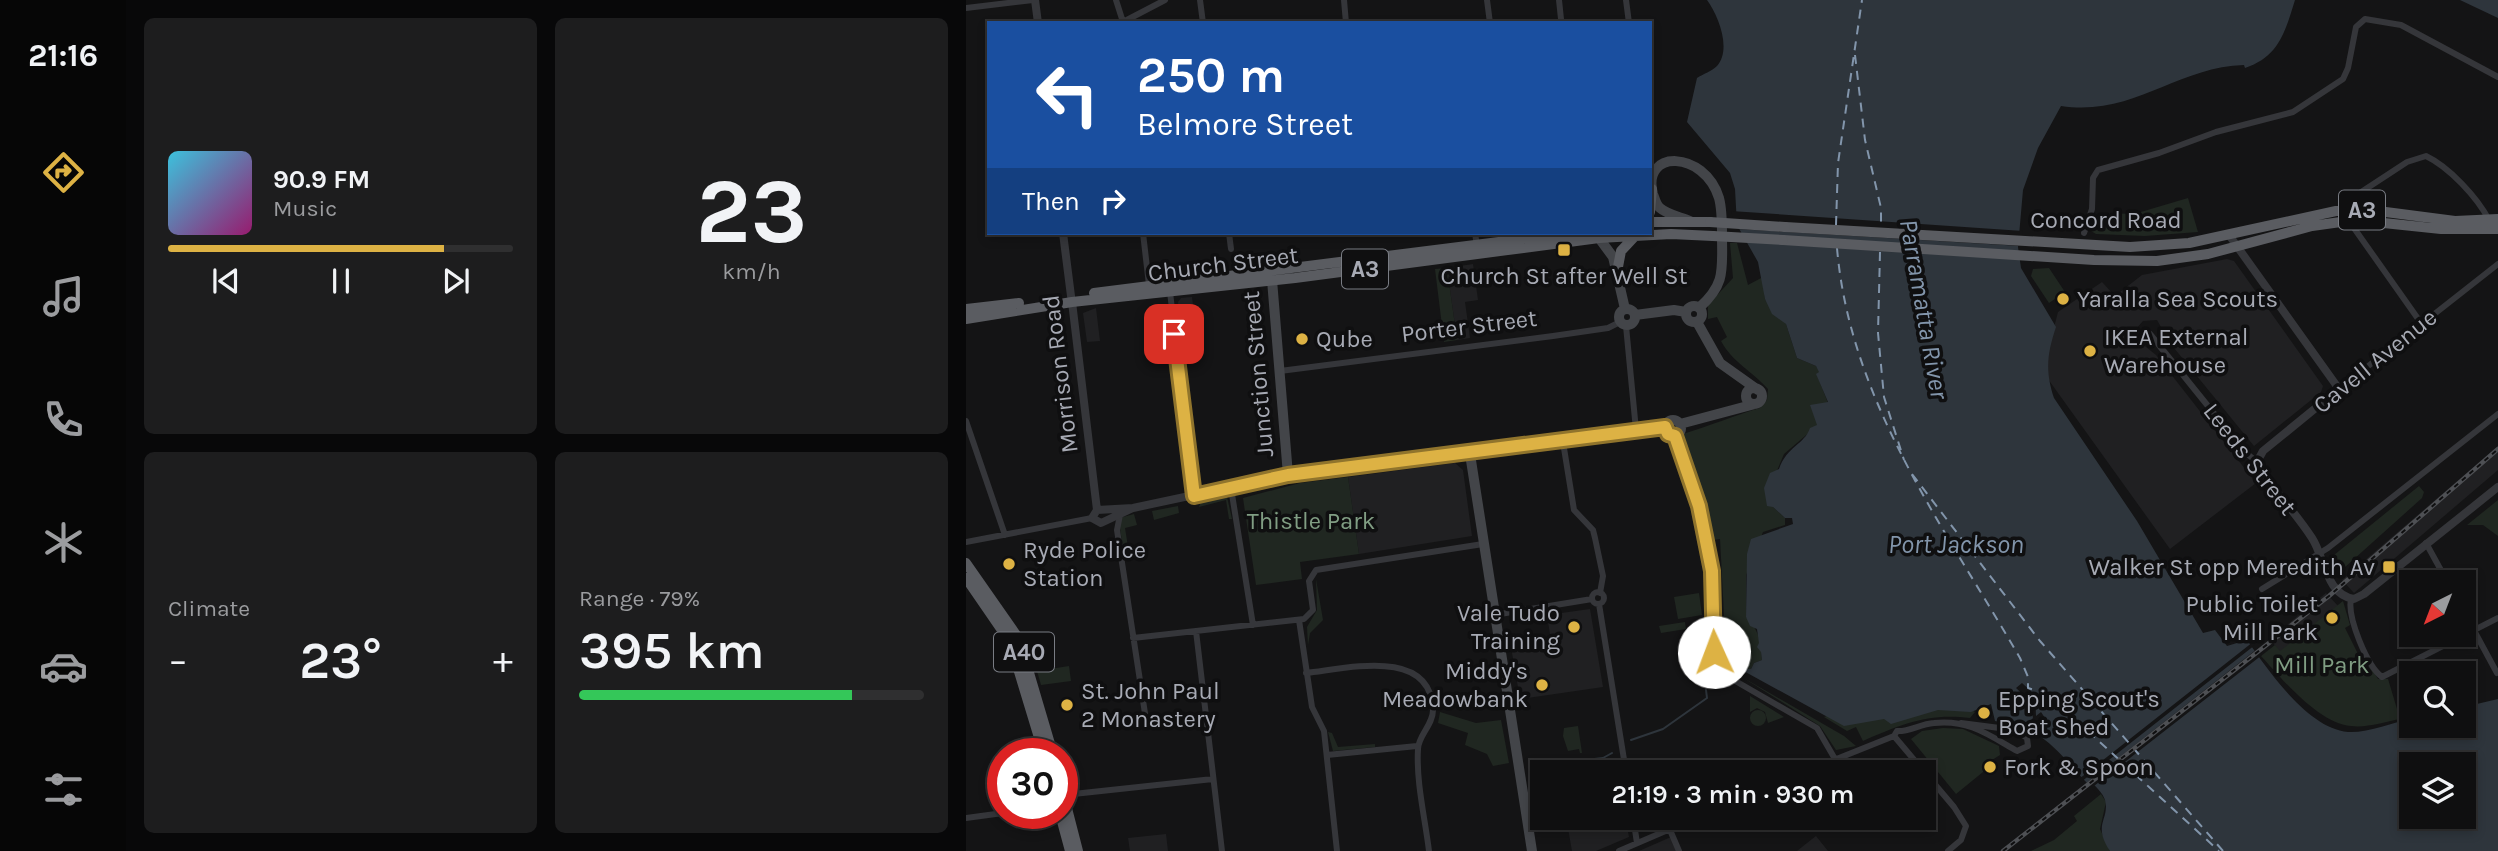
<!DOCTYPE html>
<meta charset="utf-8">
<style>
body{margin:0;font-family:Karla,sans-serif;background:#1d1d1e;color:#f1f3f6;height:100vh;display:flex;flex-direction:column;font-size:26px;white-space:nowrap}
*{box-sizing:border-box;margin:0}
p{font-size:23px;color:#9b9c9f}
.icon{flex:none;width:38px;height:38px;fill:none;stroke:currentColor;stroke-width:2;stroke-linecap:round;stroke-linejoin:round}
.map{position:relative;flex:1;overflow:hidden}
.drawer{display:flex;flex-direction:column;gap:18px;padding:18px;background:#080809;width:840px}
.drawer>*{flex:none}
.banner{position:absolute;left:21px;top:21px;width:665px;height:214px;border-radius:0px;box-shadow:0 4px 10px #0003,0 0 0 2px #2f2f30;background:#1a4fa0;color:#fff;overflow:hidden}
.needle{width:46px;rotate:222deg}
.fabs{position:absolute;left:1433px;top:570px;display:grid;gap:14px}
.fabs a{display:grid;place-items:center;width:77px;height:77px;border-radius:0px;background:#0f0f10;box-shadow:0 4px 10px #0003,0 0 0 2px #2f2f30;font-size:35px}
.speed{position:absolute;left:21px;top:738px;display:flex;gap:14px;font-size:35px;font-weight:700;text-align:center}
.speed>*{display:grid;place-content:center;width:91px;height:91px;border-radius:50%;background:#0f0f10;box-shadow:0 4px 10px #0003,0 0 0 2px #2f2f30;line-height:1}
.speed .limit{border:10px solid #d22;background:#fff;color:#111}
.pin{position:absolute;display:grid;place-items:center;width:60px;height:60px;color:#fff;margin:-30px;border-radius:14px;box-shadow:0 4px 10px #0006}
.me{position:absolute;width:77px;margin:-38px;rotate:358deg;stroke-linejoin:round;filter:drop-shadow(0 0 5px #0008)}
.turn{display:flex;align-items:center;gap:24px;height:147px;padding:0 35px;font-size:32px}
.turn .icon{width:91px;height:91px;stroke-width:2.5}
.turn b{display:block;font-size:49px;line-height:60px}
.then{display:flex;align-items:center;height:66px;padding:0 35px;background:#0003;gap:14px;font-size:26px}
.big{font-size:52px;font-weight:600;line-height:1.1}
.drawer .tile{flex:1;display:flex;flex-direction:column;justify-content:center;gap:10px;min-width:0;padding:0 24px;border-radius:10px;background:#1d1d1e}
.drawer .dial{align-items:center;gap:0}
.dial b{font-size:91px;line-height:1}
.song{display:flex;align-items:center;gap:21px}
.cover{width:84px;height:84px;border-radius:10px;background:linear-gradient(135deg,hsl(190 70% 55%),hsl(320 70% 35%))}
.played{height:7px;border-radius:4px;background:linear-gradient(90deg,#ddb244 80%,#2f2f30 80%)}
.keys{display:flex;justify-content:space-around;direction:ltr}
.heat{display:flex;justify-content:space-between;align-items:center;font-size:38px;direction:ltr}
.charge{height:10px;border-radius:5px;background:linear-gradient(90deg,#34c759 79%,#2f2f30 0)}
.drawer .tiles{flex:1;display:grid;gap:18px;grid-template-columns:repeat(2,1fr)}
.trip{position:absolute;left:564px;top:760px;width:406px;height:70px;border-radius:0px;background:#0f0f10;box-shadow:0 4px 10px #0003,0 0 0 2px #2f2f30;font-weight:600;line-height:70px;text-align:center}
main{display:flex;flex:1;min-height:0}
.tab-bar{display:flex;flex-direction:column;width:126px;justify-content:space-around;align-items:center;background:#060606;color:#9b9c9f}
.tab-bar .icon{width:49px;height:49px}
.tab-bar .on{color:#ddb244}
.tab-bar b{font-size:32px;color:#f1f3f6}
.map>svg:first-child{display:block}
.built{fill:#202022}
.green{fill:#202721}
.water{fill:#2e353c;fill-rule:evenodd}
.pier{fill:#141415}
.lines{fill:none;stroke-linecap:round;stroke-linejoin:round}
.stream{stroke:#2e353c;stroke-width:2}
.ferry{stroke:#8295ab;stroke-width:2;stroke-dasharray:9 7;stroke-linecap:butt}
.minor{stroke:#35363a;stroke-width:6}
.tertiary{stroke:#35363a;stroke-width:8}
.secondary{stroke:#434549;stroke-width:10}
.trunk{stroke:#5a5c61;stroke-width:10}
.rail-casing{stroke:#4e5054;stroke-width:4.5}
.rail{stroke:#0f0f10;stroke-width:2;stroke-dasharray:5;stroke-linecap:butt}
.trunk-bridge{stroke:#5a5c61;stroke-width:10}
.route-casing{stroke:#90742c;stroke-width:18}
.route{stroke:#ddb244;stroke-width:12}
.poi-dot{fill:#ddb244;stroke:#0f0f10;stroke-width:2.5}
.labels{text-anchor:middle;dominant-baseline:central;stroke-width:7;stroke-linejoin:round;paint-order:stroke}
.shield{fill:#0f0f10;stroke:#797c83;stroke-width:2}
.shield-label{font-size:23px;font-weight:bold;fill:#a7aab4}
.street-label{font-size:24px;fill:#a7aab4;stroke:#0f0f10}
.poi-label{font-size:24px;fill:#a7aab4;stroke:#0f0f10;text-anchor:start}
.park-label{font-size:24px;fill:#809d83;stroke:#0f0f10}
.water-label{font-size:26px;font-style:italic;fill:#8295ab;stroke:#0f0f10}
</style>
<main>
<nav class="tab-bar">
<b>21:16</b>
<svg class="icon on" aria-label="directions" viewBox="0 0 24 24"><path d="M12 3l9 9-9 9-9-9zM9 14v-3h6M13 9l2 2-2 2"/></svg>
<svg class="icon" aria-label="music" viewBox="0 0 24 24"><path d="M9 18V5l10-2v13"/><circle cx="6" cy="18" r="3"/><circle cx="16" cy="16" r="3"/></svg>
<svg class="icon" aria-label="phone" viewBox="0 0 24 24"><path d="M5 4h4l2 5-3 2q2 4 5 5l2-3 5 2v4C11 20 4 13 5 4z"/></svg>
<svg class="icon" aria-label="climate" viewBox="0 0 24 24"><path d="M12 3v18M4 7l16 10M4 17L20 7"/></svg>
<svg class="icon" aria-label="car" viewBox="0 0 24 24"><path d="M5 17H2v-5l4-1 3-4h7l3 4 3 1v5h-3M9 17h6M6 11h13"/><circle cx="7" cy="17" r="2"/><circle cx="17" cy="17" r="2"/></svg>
<svg class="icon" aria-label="filters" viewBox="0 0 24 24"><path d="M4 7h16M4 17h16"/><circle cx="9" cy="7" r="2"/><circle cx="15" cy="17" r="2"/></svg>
</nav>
<section class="drawer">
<div class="tiles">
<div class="tile">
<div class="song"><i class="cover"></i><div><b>90.9 FM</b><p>Music</p></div></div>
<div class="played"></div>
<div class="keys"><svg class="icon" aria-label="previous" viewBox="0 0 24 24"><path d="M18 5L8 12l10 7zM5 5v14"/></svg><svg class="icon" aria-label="pause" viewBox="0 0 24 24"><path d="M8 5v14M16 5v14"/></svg><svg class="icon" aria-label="next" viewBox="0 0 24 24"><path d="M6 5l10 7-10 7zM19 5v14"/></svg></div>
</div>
<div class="tile dial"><b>23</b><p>km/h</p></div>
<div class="tile"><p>Climate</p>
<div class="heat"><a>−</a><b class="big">23°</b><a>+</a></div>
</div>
<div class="tile"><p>Range · 79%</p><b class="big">395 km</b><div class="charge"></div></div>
</div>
</section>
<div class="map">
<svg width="1532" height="851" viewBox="0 0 1532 851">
<rect width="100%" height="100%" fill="#141415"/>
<path class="built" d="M1261 259 1268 261 1357 386 1355 392 1288 446 1204 343 1191 320 1177 321 1169 330 1170 339 1190 355 1290 483 1204 549 1082 379 1081 355 1092 312 1136 282 1149 296 1176 275Z
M507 264 512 300 499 302 504 338 491 340 481 268Z
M226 297 230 330 216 331 212 302 215 298Z
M130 308 134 341 121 342 117 313Z
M1532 446V470L1388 593 1376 580Z
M489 463 497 470 506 536 393 554 382 477Z
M1360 593 1372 606 1314 652 1304 639Z
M624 609 637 687 554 699 545 647 585 641 581 615Z
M600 817H659L663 837 630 851H606Z
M200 834 202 851H164L162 838Z
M850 836 862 851H831L841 843Z
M705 837 711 851H673Z"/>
<path class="green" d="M1222 198 1232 232 1179 236 1130 234 1125 231 1137 213 1168 214Z
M764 243H771L782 285 797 277 799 299 820 324 831 358 850 366 854 372 851 375 862 403 852 425 818 454 810 473 807 507 819 518V525L797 532 780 575V617C793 630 795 642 796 660L788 663 785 669C771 669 765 666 760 653L754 539 747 540 717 434C744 426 769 415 794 408L801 400 802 389C786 371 767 363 755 341L761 337 751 317 742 319V305L767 278Z
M481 268 491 340 478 342 469 269Z
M1083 268 1099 292 1083 303 1065 276 1067 269Z
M382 477 393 554 334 562 336 579 290 585 277 498 334 483Z
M1453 486 1458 492 1456 498 1368 577 1362 568 1368 555Z
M261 497 266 519H263L260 500 233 507 235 501Z
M1532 500V536L1517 525H1501Z
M212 506 213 513 188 520 186 511Z
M168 514 171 525 159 528 163 553 158 554 153 522 157 517Z
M350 579 357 620 344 633 342 645 341 627 351 610Z
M733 593 736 615 712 619 708 597Z
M1377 601 1384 625 1379 628 1399 668 1404 666 1412 679H1422L1434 719C1418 722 1401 728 1385 726 1353 724 1315 678 1295 656L1309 645 1314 651Z
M719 622 720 629 695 633 693 626Z
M103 666 105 681 75 685 71 671Z
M776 677 878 736 890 746 870 750 854 726Z
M784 696 818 717 802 723 799 712 791 708 784 712Z
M1001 706 1009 712 1004 718C962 713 936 724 897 741L890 727 881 731 858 717 869 713Z
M784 718a8 8 0 1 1 16 0a8 8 0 1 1-16 0Z
M474 712 510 723 535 720 543 763 527 766 521 754 499 745 502 733 472 723Z
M612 726 616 753H614L613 749 602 751 597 736 598 728Z
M977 728 997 729 1033 746 1034 755 1018 765 1017 772 990 794 945 739 956 731Z
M362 732 366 733 372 747 409 744V747L367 751Z
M1135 794 1140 802 1134 829 1144 851H1065L1088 840 1111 821 1108 816Z"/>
<path class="water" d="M741 0H1329C1319 32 1313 57 1279 68L1278 65C1210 67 1167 117 1095 106L1072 148 1057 190 1052 247 1055 268 1090 327C1081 354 1079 371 1088 398L1171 521 1237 633 1249 630 1261 646 1281 640C1302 670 1342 729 1382 732 1402 733 1427 723 1445 718L1446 726H1498V707L1532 699V851H1144C1126 824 1144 820 1139 800 1137 793 1129 786 1124 781L1121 783C1105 766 1089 745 1069 733L1068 729 1029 721 1025 704 1005 712 972 710 925 724 918 719 878 726 774 669H785L788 663 796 660 795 652 791 647 793 643 791 629 784 626 780 617 781 554 785 539 827 524 826 518H819L807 507 801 506 798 488 804 473 813 469C821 446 838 445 844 428L851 425 844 405 862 402 850 374 853 372 850 366 831 358 820 324 806 314 799 299 792 262 771 225 769 189 764 173 721 122 731 78C737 74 746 71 751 66 766 49 752 15 741 0ZM1446 765H1498V817H1446Z
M1494 0H1532V18Z"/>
<path class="pier" d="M765 211 1057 231 1055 246 770 229Z
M1287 642 1289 645 1115 782 1113 779Z
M1291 649 1296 655 1128 786 1131 795 1124 785H1118Z
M1056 683 1069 695 1070 716 1075 712 1081 721 1071 729 1059 726 1067 718 1064 701 1050 688Z"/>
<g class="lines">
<path class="stream" d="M665 740 697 729 741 698 740 690
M568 766 637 758 646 753"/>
<path class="ferry" d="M889 55 899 140 915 208V229
M870 225 872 163 896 0
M871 248C884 402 979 528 1054 658L1062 677V688L1075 692 1101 712 1253 851
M914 252 912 333 918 397 938 460
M946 474 1074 641 1257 851"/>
<path class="minor" d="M150 0 157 22
M234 0 237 23
M378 0 380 23
M521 0 524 23
M593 0 595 19
M660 0 663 23
M0 8 67 0
M155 23 199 0
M684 153 685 154
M1383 200 1441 162 1460 156C1483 167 1511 197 1523 220
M1383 221 1455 323
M177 233 183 285
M263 233 265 249
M509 233 511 246
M1118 233 1126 209 1127 178 1132 170 1193 153 1250 132 1327 112 1377 79 1382 68 1390 27 1399 19 1435 25 1532 77
M204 292 228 496
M660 326 670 430
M1184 334 1279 452 1291 462
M314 371 587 336 642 328 654 322
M1373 389 1532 264
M0 421 39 535
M709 436 733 506 746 571 748 652
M597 442 608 510 627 530 629 538 637 576 634 593
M265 488 287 625
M154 515 151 530 180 720
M0 542 126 518
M1460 543 1482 583
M1296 589 1362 548 1532 414
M626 598a6 6 0 1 1 12 0a6 6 0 1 1-12 0Z
M1385 599C1381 617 1401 666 1416 677L1532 618
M633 604 660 772
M1498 612 1531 673
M528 615 626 599
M333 620 346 707 358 731 371 851
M230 631 256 851
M167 638 338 619 347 610 343 581 350 570 517 544
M340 673C379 669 465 646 467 710 467 725 452 736 452 749 450 782 459 818 463 851
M750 682 759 675 851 728 869 759
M928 736 931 731C943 732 954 724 968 723 1002 719 1023 735 1051 751L1062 746 1061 738 1049 730 995 723
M928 736 988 807 1000 826 995 840 982 851
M361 755 451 746
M838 772 928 736
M98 795 247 779
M667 817 671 843
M0 818 37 813
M704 830 713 851
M653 851 732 817"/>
<path class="tertiary" d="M69 0 72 23
M97 233 105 296
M1263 235 1373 389 1297 451 1291 462 1295 472C1312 494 1331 515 1346 538 1359 558 1360 595 1388 599L1398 594 1532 487
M106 302 131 510
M167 508 135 523 126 518 131 510 167 508 322 475"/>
<path class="secondary" d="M724 221C715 217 702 215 694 208 690 205 689 199 687 194 675 149 738 150 753 198 756 209 756 223 756 235 756 270 760 284 733 308
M633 238 647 257 659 309
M306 280 322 475 699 427
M720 314a8 8 0 1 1 16 0a8 8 0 1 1-16 0Z
M653 317a8 8 0 1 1 16 0a8 8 0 1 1-16 0Z
M669 315 708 310 720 312
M731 322 754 363 792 390
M780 396a8 8 0 1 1 16 0a8 8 0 1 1-16 0Z
M699 428a8 8 0 1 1 16 0a8 8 0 1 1-16 0Z
M714 424 789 404
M504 454 566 851"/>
<path class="trunk" d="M684 212 686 189
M684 222H744
M819 227 1164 247 1223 243 1370 211H1412L1489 221 1532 219
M817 240 1128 260 1191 261 1242 254 1346 226 1389 220 1475 229H1532
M651 272 655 251 670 235
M128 293 603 233
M0 309 53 303
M0 319 106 302 329 278 633 238 705 234 747 236
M0 563 53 639 87 754
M0 578 44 642 78 754
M96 789 112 851
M94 814 104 851"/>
<defs>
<path id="rail" d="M1037 851 1363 596 1532 449"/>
</defs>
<use href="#rail" class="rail-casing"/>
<use href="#rail" class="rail"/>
<path class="trunk-bridge" d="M744 222 819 227
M747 236 817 240"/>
</g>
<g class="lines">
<defs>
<path id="route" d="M208 334 228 496 322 475 699 427 702 434 709 436 733 506 746 571 748 652"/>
</defs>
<use href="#route" class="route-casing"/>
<use href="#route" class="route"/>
</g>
<g class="poi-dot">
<rect x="591" y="243" width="14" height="14" rx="3.5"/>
<circle cx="1097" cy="299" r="7"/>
<circle cx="336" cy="339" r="7"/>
<circle cx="1124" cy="351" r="7"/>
<circle cx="43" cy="564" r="7"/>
<rect x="1416" y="560" width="14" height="14" rx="3.5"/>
<circle cx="1366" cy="618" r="7"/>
<circle cx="608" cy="627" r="7"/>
<circle cx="576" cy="685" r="7"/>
<circle cx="101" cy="705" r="7"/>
<circle cx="1018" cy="713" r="7"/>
<circle cx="1024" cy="767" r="7"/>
</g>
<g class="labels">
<g class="shield">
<rect x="1373" y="190.5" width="46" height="39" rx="5"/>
<rect x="376" y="249.5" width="46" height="39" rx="5"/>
<rect x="28" y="632.5" width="60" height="39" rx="5"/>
</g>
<g class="shield-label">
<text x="1396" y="210">A3</text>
<text x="399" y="269">A3</text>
<text x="58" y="652">A40</text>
</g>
<g class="street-label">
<text x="1140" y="220">Concord Road</text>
<text transform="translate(257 264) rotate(-7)">Church Street</text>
<text transform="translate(503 326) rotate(-7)">Porter Street</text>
<text transform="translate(1409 361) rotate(-39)">Cavell Avenue</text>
<text transform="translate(94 374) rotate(-97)">Morrison Road</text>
<text transform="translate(292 374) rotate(-95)">Junction Street</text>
<text transform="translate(1284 459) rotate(52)">Leeds Street</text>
</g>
<g class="poi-label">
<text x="598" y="276" text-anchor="middle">Church St after Well St</text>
<text x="1111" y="299">Yaralla Sea Scouts</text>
<text x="1138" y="337">IKEA External<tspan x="1138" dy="28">Warehouse</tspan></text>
<text x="350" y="339">Qube</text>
<text x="57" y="550">Ryde Police<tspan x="57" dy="28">Station</tspan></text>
<text x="1409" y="567" text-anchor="end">Walker St opp Meredith Av</text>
<text x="1352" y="604" text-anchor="end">Public Toilet<tspan x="1352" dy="28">Mill Park</tspan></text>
<text x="594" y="613" text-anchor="end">Vale Tudo<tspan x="594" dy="28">Training</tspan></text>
<text x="562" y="671" text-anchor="end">Middy's<tspan x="562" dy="28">Meadowbank</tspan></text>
<text x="115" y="691">St. John Paul<tspan x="115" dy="28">2 Monastery</tspan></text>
<text x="1032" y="699">Epping Scout's<tspan x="1032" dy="28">Boat Shed</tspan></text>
<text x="1038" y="767">Fork &amp; Spoon</text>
</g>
<g class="park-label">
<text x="345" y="521">Thistle Park</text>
<text x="1356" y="665">Mill Park</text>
</g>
<g class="water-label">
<text transform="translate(958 309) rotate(80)">Parramatta River</text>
<text x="990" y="544">Port Jackson</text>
</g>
</g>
</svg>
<div class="fabs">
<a><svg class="needle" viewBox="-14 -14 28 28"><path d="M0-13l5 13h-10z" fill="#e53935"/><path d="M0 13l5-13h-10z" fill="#9b9c9f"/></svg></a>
<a><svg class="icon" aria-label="search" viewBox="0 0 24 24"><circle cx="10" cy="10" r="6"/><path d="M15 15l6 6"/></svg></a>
<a><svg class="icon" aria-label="layers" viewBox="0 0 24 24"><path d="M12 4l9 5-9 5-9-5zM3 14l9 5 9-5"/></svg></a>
</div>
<div class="speed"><div class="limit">30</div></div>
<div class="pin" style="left:208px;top:334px;background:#d93025"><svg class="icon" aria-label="arrive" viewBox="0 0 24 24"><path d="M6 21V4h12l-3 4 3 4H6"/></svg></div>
<svg class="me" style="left:748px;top:652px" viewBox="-20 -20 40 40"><circle r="19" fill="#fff"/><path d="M0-13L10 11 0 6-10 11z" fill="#ddb244"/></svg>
<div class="trip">21:19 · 3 min · 930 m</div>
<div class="banner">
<div class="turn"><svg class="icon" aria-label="left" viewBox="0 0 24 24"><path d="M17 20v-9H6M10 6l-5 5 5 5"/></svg><div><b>250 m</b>Belmore Street</div></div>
<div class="then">Then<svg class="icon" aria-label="right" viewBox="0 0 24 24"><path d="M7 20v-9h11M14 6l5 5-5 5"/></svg></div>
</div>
</div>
</main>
